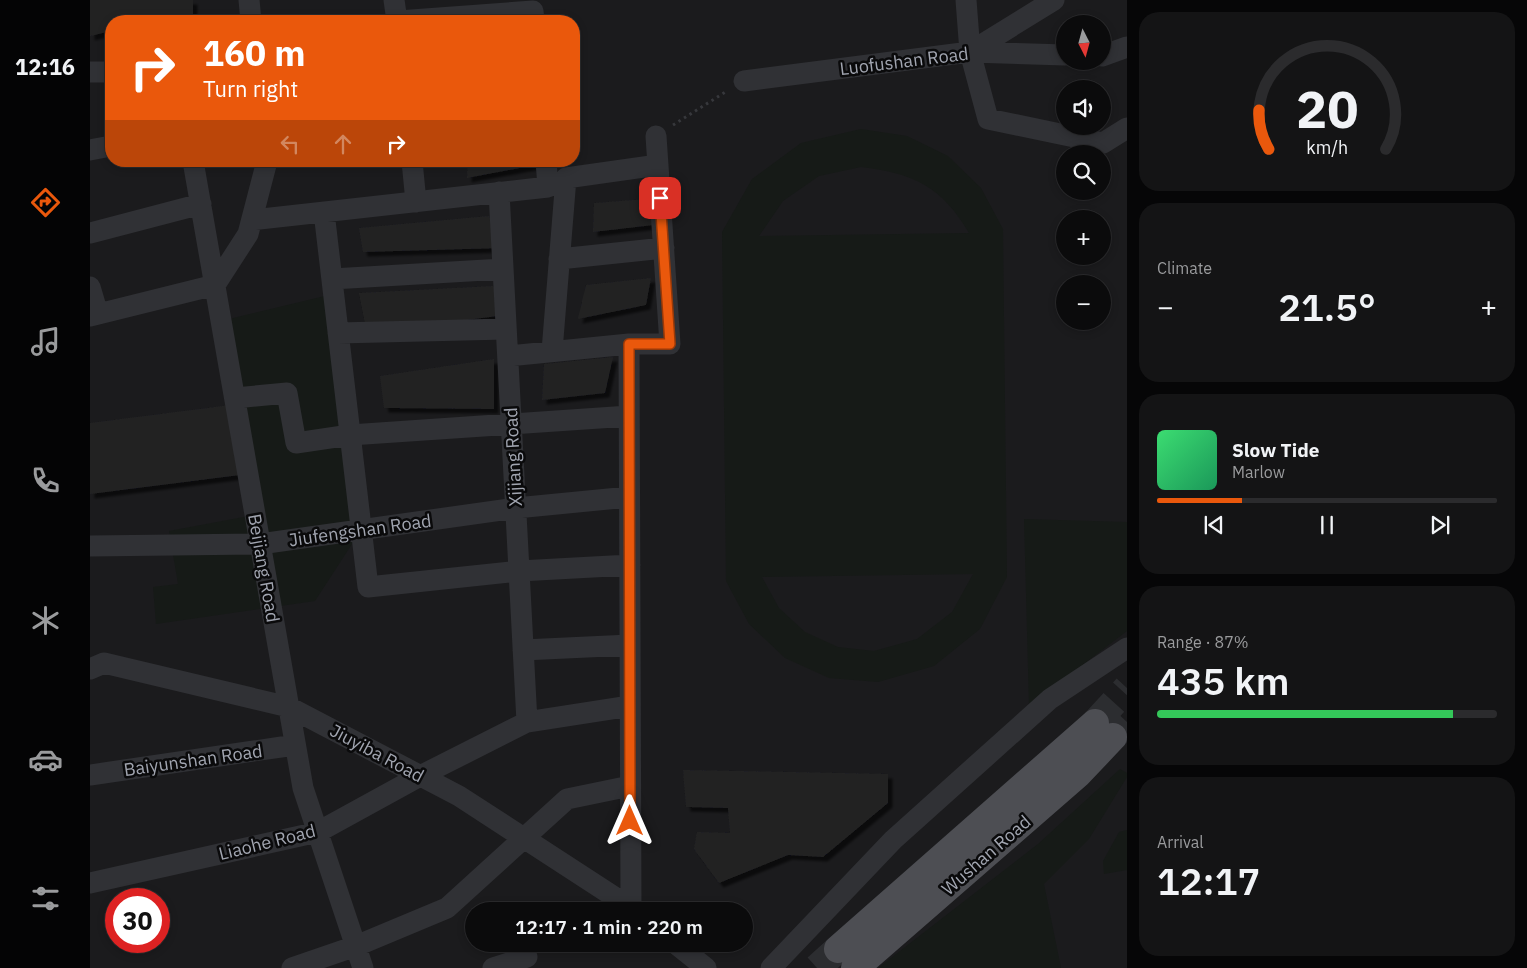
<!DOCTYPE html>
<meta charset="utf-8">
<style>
body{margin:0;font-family:"IBM Plex Sans",sans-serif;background:#141415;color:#f1f3f6;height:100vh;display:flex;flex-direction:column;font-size:19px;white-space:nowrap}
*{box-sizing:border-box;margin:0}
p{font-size:16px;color:#9a9b9d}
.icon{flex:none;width:28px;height:28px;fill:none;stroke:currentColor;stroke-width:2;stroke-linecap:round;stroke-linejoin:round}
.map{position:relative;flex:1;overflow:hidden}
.details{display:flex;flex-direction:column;gap:12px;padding:12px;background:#060607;width:400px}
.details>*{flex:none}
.banner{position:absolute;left:15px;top:15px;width:475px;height:152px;border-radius:20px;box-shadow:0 2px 8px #0003,0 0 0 1px #2b2b2d;background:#ea580c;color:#fff;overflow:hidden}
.needle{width:32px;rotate:174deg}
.buttons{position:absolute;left:966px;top:15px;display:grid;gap:10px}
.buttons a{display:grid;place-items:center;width:55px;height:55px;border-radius:50%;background:#0b0b0c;box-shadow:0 2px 8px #0003,0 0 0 1px #2b2b2d;font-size:25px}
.speed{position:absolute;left:15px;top:888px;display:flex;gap:10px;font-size:25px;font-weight:700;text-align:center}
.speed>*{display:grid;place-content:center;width:65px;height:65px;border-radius:50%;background:#0b0b0c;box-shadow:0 2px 8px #0003,0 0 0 1px #2b2b2d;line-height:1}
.speed .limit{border:8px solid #d22;background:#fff;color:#111}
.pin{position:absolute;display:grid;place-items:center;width:42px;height:42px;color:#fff;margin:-21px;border-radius:10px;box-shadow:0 2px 8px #0006}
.me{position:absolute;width:55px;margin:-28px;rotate:0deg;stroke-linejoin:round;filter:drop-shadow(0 0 4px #0008)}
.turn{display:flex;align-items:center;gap:18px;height:105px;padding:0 15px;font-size:22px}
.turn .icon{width:65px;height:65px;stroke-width:2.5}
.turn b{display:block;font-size:35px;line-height:42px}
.lanes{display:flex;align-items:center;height:48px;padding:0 15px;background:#0003;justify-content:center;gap:25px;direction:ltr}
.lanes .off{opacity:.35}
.big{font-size:38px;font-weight:600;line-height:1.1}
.details .tile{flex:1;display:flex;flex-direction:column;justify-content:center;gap:8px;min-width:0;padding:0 18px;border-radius:20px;background:#141415}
.details .dial{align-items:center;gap:0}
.dial svg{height:130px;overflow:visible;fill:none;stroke:#2b2b2d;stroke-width:7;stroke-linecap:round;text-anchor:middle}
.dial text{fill:#f1f3f6;stroke:none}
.song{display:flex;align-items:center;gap:15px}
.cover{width:60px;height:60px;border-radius:8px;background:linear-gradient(135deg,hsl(140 70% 55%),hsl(150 70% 35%))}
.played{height:5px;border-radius:2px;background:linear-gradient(90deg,#ea580c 25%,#2b2b2d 25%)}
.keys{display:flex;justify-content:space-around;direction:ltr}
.heat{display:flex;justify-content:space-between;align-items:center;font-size:28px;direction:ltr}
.charge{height:8px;border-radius:4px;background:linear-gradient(90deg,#34c759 87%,#2b2b2d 0)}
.trip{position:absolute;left:375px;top:902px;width:288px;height:50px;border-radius:25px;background:#0b0b0c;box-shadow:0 2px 8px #0003,0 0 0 1px #2b2b2d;font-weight:600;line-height:50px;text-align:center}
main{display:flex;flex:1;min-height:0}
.dock{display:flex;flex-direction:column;width:90px;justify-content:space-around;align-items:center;background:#040405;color:#9a9b9d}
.dock .icon{width:35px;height:35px}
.dock .on{color:#ea580c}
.dock b{font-size:22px;color:#f1f3f6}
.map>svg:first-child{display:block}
.built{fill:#1b1b1d;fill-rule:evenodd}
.green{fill:#161a17;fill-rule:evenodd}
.building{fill:#222224;filter:url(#shadow)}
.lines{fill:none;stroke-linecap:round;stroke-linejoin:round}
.major-tunnel{stroke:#2c2d30;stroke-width:28;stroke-dasharray:28 14;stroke-linecap:butt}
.path{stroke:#37383c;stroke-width:3;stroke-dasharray:2.5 4;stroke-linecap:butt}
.minor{stroke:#303135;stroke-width:21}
.major{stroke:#4d4e53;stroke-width:28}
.route-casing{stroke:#983908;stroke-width:12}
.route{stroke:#ea580c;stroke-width:9}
.labels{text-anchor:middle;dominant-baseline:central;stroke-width:5;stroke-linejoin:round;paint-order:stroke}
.street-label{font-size:18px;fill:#a1a5b0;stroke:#0a0a0b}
</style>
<main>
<nav class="dock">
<b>12:16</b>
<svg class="icon on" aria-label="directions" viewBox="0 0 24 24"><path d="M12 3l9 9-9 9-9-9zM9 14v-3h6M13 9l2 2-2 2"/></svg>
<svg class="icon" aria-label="music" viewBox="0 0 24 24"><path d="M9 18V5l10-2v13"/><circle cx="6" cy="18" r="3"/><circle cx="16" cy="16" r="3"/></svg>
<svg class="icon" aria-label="phone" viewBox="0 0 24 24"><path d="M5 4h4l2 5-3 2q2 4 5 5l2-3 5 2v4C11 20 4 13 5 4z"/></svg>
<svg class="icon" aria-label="climate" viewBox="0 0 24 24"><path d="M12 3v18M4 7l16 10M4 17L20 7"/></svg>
<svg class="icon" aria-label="car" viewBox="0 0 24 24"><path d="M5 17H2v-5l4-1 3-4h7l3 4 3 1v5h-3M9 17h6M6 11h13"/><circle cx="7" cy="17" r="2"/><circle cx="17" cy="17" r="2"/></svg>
<svg class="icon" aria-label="filters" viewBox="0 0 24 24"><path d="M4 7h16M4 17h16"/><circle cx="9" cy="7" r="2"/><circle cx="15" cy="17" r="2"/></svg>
</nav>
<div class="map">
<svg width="1037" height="968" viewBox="0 0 1037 968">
<defs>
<filter id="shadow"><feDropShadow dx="4.5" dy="4.5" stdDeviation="1" flood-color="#0009"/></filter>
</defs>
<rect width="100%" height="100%" fill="#0f0f10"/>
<path class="built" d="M0 0H1037V968H0ZM21 21H484V161H21ZM975 24H1012V61H975ZM975 89H1012V126H975ZM975 154H1012V191H975ZM975 219H1012V256H975ZM975 284H1012V321H975ZM26 899H69V941H26ZM384 911H654V944H384Z"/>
<path class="green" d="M771 129 817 136 858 156 891 188 913 229 917 577 890 629 844 666 788 682 739 678 695 658 659 624 636 581 632 232 662 179 711 143ZM771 167C824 173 852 187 879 233L669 236 693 201 729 176ZM883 574 862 612 827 639 784 651 748 647 715 632 689 608 672 577Z
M239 295 275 524 225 601 66 624 63 587 88 584 79 531 159 516 123 323Z
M934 519 1037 522V631L939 706Z
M1030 769 1037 773V777L999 839 954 884 971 968H788L948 844Z
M1037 830V870L1014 874 1013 861 1029 832Z"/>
<path class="building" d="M0 0H103V14L68 21H21V31L0 36Z
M378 161H456V163L377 178Z
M570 198 572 224 503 232 504 203Z
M399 216 412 248 273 252 269 228Z
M561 278 556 305 488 319 496 285Z
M403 286 415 315 277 333 269 293Z
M523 357 515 393 452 400 454 364Z
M404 359V409L294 408 290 376Z
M141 405 150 475 0 494V423Z
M593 770 798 774V803L733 857 698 855 629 883 604 849 607 832 640 833 638 808 596 807Z"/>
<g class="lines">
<path class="major-tunnel" d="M1005 723 1037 688
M1023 737 1037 722
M727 968 748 949"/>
<path class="path" d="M583 125 637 91"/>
<path class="minor" d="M159 0 161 21
M304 0 307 21
M876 0 880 52 898 119 1013 143 1037 128
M308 21 443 11 444 21
M880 52 964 0
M1012 56 1037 47
M0 72H17L21 74
M654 81 880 52 975 55
M0 150 21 146
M103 161 213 788 273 968
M322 161 326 202
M409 192 437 722
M234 212 278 587 429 571 540 565
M162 220 458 187 456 161
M0 233 111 204
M469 259 574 248
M242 279 413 269
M0 287 8 314
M0 316 125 285 158 234 177 161
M248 333 416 329
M539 344 541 907
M462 351 476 178 568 165
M418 356 539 344H580L566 136
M145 398 197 393 206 443 260 435 539 416
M0 546 170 544 426 508 539 497
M433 650 540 645
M0 669 14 663 199 707 369 796 546 911
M0 775 205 745
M0 883 228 832 330 776 437 722 540 706
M586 944 616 968
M202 968 266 946 357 908 477 799 540 786
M403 968 437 957
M681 968 803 840 960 699 1037 648"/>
<path class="major" d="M748 949 1005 723
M765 968 988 774 1023 737"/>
</g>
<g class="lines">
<defs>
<path id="route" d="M540 821 539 344H580L570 198"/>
</defs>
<use href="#route" class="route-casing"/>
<use href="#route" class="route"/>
</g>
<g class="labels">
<g class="street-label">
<text transform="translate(814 61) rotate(-7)">Luofushan Road</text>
<text transform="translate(423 457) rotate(-93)">Xijiang Road</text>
<text transform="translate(270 530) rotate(-8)">Jiufengshan Road</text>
<text transform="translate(174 568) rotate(80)">Beijiang Road</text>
<text transform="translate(287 753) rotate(28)">Jiuyiba Road</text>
<text transform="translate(103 760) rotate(-8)">Baiyunshan Road</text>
<text transform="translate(177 842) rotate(-14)">Liaohe Road</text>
<text transform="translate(896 855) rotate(-41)">Wushan Road</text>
</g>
</g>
</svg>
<div class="buttons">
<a><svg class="needle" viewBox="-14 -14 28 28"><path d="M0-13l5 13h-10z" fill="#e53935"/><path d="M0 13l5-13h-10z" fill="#9a9b9d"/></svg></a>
<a><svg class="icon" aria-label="sound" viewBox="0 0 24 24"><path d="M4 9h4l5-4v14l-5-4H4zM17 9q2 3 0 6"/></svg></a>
<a><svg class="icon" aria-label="search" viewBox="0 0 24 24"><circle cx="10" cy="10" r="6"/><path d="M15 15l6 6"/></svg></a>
<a>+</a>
<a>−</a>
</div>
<div class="speed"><div class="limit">30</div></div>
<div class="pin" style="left:570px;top:198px;background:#d93025"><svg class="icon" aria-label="arrive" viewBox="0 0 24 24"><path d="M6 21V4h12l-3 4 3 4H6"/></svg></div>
<svg class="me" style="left:540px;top:821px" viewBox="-20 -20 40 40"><path d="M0-17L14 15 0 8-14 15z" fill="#ea580c" stroke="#fff" stroke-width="4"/></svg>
<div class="trip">12:17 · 1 min · 220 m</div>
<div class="banner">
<div class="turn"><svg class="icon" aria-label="right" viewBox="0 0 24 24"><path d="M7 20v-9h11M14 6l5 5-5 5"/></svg><div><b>160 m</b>Turn right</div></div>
<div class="lanes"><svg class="icon off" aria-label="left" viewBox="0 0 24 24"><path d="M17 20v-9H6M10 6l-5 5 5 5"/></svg><svg class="icon off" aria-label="ahead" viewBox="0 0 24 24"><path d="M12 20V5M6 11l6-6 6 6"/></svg><svg class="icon" aria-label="right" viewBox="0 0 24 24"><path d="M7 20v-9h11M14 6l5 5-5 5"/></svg></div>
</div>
</div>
<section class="details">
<div class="tile dial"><svg viewBox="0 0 100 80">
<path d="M14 69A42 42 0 1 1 86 69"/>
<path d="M14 69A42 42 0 0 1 8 45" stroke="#ea580c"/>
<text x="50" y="56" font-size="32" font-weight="700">20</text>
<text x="50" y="72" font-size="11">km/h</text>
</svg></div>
<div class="tile"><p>Climate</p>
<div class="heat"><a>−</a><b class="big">21.5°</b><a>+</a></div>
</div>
<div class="tile">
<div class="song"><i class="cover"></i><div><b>Slow Tide</b><p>Marlow</p></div></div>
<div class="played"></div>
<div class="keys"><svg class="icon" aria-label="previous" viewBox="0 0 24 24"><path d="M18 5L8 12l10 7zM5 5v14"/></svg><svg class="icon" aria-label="pause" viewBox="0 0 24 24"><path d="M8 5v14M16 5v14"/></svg><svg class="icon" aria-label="next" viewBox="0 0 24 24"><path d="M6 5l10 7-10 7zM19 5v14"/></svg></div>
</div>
<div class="tile"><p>Range · 87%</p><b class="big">435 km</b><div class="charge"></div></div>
<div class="tile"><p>Arrival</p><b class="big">12:17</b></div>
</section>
</main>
